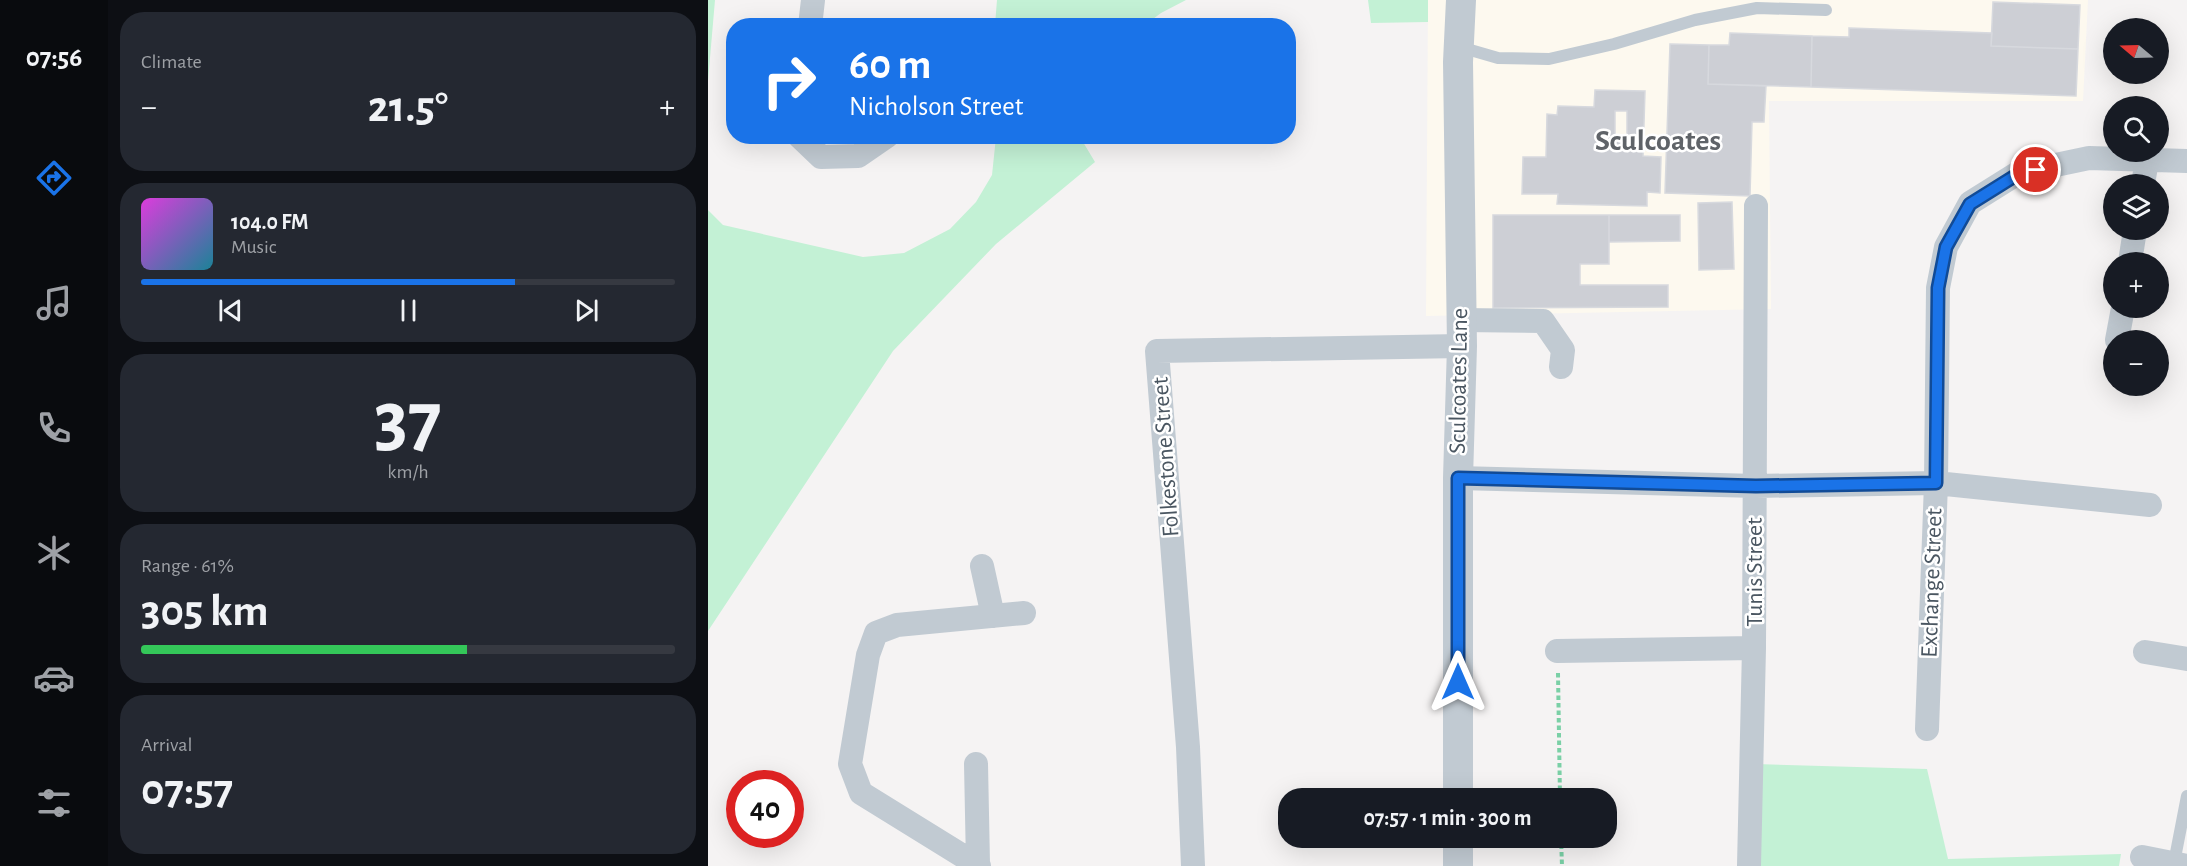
<!DOCTYPE html>
<meta charset="utf-8">
<style>
body{margin:0;font-family:"Alegreya Sans",sans-serif;background:#242831;color:#f1f3f6;height:100vh;display:flex;flex-direction:column;font-size:22px;white-space:nowrap}
*{box-sizing:border-box;margin:0}
p{font-size:20px;color:#9ea1a6}
.icon{flex:none;width:33px;height:33px;fill:none;stroke:currentColor;stroke-width:2;stroke-linecap:round;stroke-linejoin:round}
.map{position:relative;flex:1;overflow:hidden}
.side{display:flex;flex-direction:column;gap:12px;padding:12px;background:#0d0f14;width:600px}
.side>*{flex:none}
.top-card{position:absolute;left:18px;top:18px;width:570px;height:126px;border-radius:24px;box-shadow:0 6px 24px #0002;background:#1a73e8;color:#fff;overflow:hidden}
.needle{width:39px;rotate:289deg}
.buttons{position:absolute;left:1395px;top:18px;display:grid;gap:12px}
.buttons a{display:grid;place-items:center;width:66px;height:66px;border-radius:50%;background:#171b24;box-shadow:0 6px 24px #0002;font-size:30px}
.speed{position:absolute;left:18px;top:770px;display:flex;gap:12px;font-size:30px;font-weight:700;text-align:center}
.speed>*{display:grid;place-content:center;width:78px;height:78px;border-radius:50%;background:#171b24;box-shadow:0 6px 24px #0002;line-height:1}
.speed .limit{border:9px solid #d22;background:#fff;color:#111}
.pin{position:absolute;display:grid;place-items:center;width:51px;height:51px;color:#fff;margin:-26px;border:3px solid #fff;border-radius:50%;box-shadow:0 2px 6px #0007}
.me{position:absolute;width:66px;margin:-33px;rotate:0deg;stroke-linejoin:round;filter:drop-shadow(0 0 4px #0008)}
.turn{display:flex;align-items:center;gap:21px;height:126px;padding:0 24px;font-size:27px}
.turn .icon{width:78px;height:78px;stroke-width:2.5}
.turn b{display:block;font-size:42px;line-height:51px}
.big{font-size:45px;font-weight:700;line-height:1.1}
.side .card{flex:1;display:flex;flex-direction:column;justify-content:center;gap:9px;min-width:0;padding:0 21px;border-radius:24px;background:#242831}
.side .dial{align-items:center;gap:0}
.dial b{font-size:78px;line-height:1}
.song{display:flex;align-items:center;gap:18px}
.cover{width:72px;height:72px;border-radius:9px;background:linear-gradient(135deg,hsl(300 70% 55%),hsl(190 70% 35%))}
.played{height:6px;border-radius:3px;background:linear-gradient(90deg,#1a73e8 70%,#363941 70%)}
.keys{display:flex;justify-content:space-around;direction:ltr}
.heat{display:flex;justify-content:space-between;align-items:center;font-size:33px;direction:ltr}
.charge{height:9px;border-radius:4px;background:linear-gradient(90deg,#34c759 61%,#363941 0)}
.trip{position:absolute;left:570px;top:788px;width:339px;height:60px;border-radius:24px;background:#171b24;box-shadow:0 6px 24px #0002;font-weight:700;line-height:60px;text-align:center}
main{display:flex;flex:1;min-height:0}
.tab-bar{display:flex;flex-direction:column;width:108px;justify-content:space-around;align-items:center;background:#090b0e;color:#9ea1a6}
.tab-bar .icon{width:42px;height:42px}
.tab-bar .on{color:#1a73e8}
.tab-bar b{font-size:27px;color:#f1f3f6}
.map>svg:first-child{display:block}
.commercial{fill:#fdf9ef}
.green{fill:#c3f1d5}
.building{fill:#cdcfd5;stroke:#d7d9de;stroke-width:1.5;fill-rule:evenodd}
.lines{fill:none;stroke-linecap:round;stroke-linejoin:round}
.path{stroke:#7ad0a6;stroke-width:4;stroke-dasharray:4.5 3;stroke-linecap:butt}
.service{stroke:#c1cad2;stroke-width:12}
.minor{stroke:#c1cad2;stroke-width:24}
.tertiary{stroke:#c1cad2;stroke-width:30}
.route-casing{stroke:#114b97;stroke-width:15}
.route{stroke:#1a73e8;stroke-width:10}
.labels{text-anchor:middle;dominant-baseline:central;stroke-width:5;stroke-linejoin:round;paint-order:stroke}
.street-label{font-size:24px;fill:#4a5661;stroke:#fff}
.district-label{font-size:30px;font-weight:bold;fill:#5f6368;stroke:#fff}
</style>
<main>
<nav class="tab-bar">
<b>07:56</b>
<svg class="icon on" aria-label="directions" viewBox="0 0 24 24"><path d="M12 3l9 9-9 9-9-9zM9 14v-3h6M13 9l2 2-2 2"/></svg>
<svg class="icon" aria-label="music" viewBox="0 0 24 24"><path d="M9 18V5l10-2v13"/><circle cx="6" cy="18" r="3"/><circle cx="16" cy="16" r="3"/></svg>
<svg class="icon" aria-label="phone" viewBox="0 0 24 24"><path d="M5 4h4l2 5-3 2q2 4 5 5l2-3 5 2v4C11 20 4 13 5 4z"/></svg>
<svg class="icon" aria-label="climate" viewBox="0 0 24 24"><path d="M12 3v18M4 7l16 10M4 17L20 7"/></svg>
<svg class="icon" aria-label="car" viewBox="0 0 24 24"><path d="M5 17H2v-5l4-1 3-4h7l3 4 3 1v5h-3M9 17h6M6 11h13"/><circle cx="7" cy="17" r="2"/><circle cx="17" cy="17" r="2"/></svg>
<svg class="icon" aria-label="filters" viewBox="0 0 24 24"><path d="M4 7h16M4 17h16"/><circle cx="9" cy="7" r="2"/><circle cx="15" cy="17" r="2"/></svg>
</nav>
<section class="side">
<div class="card"><p>Climate</p>
<div class="heat"><a>−</a><b class="big">21.5°</b><a>+</a></div>
</div>
<div class="card">
<div class="song"><i class="cover"></i><div><b>104.0 FM</b><p>Music</p></div></div>
<div class="played"></div>
<div class="keys"><svg class="icon" aria-label="previous" viewBox="0 0 24 24"><path d="M18 5L8 12l10 7zM5 5v14"/></svg><svg class="icon" aria-label="pause" viewBox="0 0 24 24"><path d="M8 5v14M16 5v14"/></svg><svg class="icon" aria-label="next" viewBox="0 0 24 24"><path d="M6 5l10 7-10 7zM19 5v14"/></svg></div>
</div>
<div class="card dial"><b>37</b><p>km/h</p></div>
<div class="card"><p>Range · 61%</p><b class="big">305 km</b><div class="charge"></div></div>
<div class="card"><p>Arrival</p><b class="big">07:57</b></div>
</section>
<div class="map">
<svg width="1479" height="866" viewBox="0 0 1479 866">
<rect width="100%" height="100%" fill="#f5f3f3"/>
<path class="commercial" d="M720 0H1380L1375 101H1061L1063 309 718 316Z"/>
<path class="green" d="M0 0H7L0 81Z
M289 0H478L453 13 437 25H287Z
M660 0H720V22L663 23Z
M288 137H372L387 162 288 244 185 351 0 631V210L15 225 155 257 196 253 242 229 268 202 284 175Z
M1047 764 1219 769 1240 859 1413 854 1411 866H1046Z"/>
<path class="building" d="M1285 2 1372 5 1370 49 1283 46Z
M1141 28 1284 33 1283 46 1370 49 1368 96 1103 87 1104 36 1141 37Z
M1022 33 1104 36 1103 87 1000 84 1001 45H1021Z
M962 44 1001 45 1000 84 1058 86 1056 122H1044L1042 196 957 193Z
M887 90 937 91 935 156 953 157 952 193 939 192V206L849 204 850 194H814L815 157H838L839 114 849 115 850 106 886 107ZM907 111H919V138H907Z
M1024 202 1026 269 991 270 990 203Z
M785 215H901V264H872V285H960V307L785 308Z
M901 215H972V241L901 242Z"/>
<g class="lines">
<path class="path" d="M850 673 852 798
M853 837 854 866"/>
<path class="service" d="M752 47 790 58 841 59 906 44 987 20 1049 8 1118 10
M1466 863 1479 796"/>
<path class="minor" d="M102 26 105 0
M91 136 113 157 150 156 179 136
M1435 184 1439 160
M1422 262 1427 230
M753 320 835 321 855 350 853 367
M1409 340 1415 308
M750 478 1048 486 1228 483 1442 505
M274 566 285 616
M849 651 1046 648
M1437 652 1479 659
M1219 729 1228 483 1230 288 1238 247 1262 203 1310 173 1381 158 1479 161
M268 764 270 864
M1434 857 1479 866
M271 866 153 793 142 764 160 655 168 633 189 625 316 613
M485 866 480 747 449 351 754 346
M1041 866 1046 648 1048 206"/>
<path class="tertiary" d="M750 798V478L754 346 750 62 753 0
M750 837V866"/>
</g>
<g class="lines">
<defs>
<path id="route" d="M750 682V478L1048 486 1228 483 1230 288 1238 247 1262 204 1310 174 1328 170"/>
</defs>
<use href="#route" class="route-casing"/>
<use href="#route" class="route"/>
</g>
<g class="labels">
<g class="street-label">
<text transform="translate(751 381) rotate(-89)">Sculcoates Lane</text>
<text transform="translate(458 457) rotate(-94)">Folkestone Street</text>
<text transform="translate(1047 572) rotate(-90)">Tunis Street</text>
<text transform="translate(1224 583) rotate(-88)">Exchange Street</text>
</g>
<g class="district-label">
<text x="950" y="141">Sculcoates</text>
</g>
</g>
</svg>
<div class="buttons">
<a><svg class="needle" viewBox="-14 -14 28 28"><path d="M0-13l5 13h-10z" fill="#e53935"/><path d="M0 13l5-13h-10z" fill="#9ea1a6"/></svg></a>
<a><svg class="icon" aria-label="search" viewBox="0 0 24 24"><circle cx="10" cy="10" r="6"/><path d="M15 15l6 6"/></svg></a>
<a><svg class="icon" aria-label="layers" viewBox="0 0 24 24"><path d="M12 4l9 5-9 5-9-5zM3 14l9 5 9-5"/></svg></a>
<a>+</a>
<a>−</a>
</div>
<div class="speed"><div class="limit">40</div></div>
<div class="pin" style="left:1328px;top:170px;background:#d93025"><svg class="icon" aria-label="arrive" viewBox="0 0 24 24"><path d="M6 21V4h12l-3 4 3 4H6"/></svg></div>
<svg class="me" style="left:750px;top:682px" viewBox="-20 -20 40 40"><path d="M0-17L14 15 0 8-14 15z" fill="#1a73e8" stroke="#fff" stroke-width="4"/></svg>
<div class="trip">07:57 · 1 min · 300 m</div>
<div class="top-card">
<div class="turn"><svg class="icon" aria-label="right" viewBox="0 0 24 24"><path d="M7 20v-9h11M14 6l5 5-5 5"/></svg><div><b>60 m</b>Nicholson Street</div></div>
</div>
</div>
</main>
